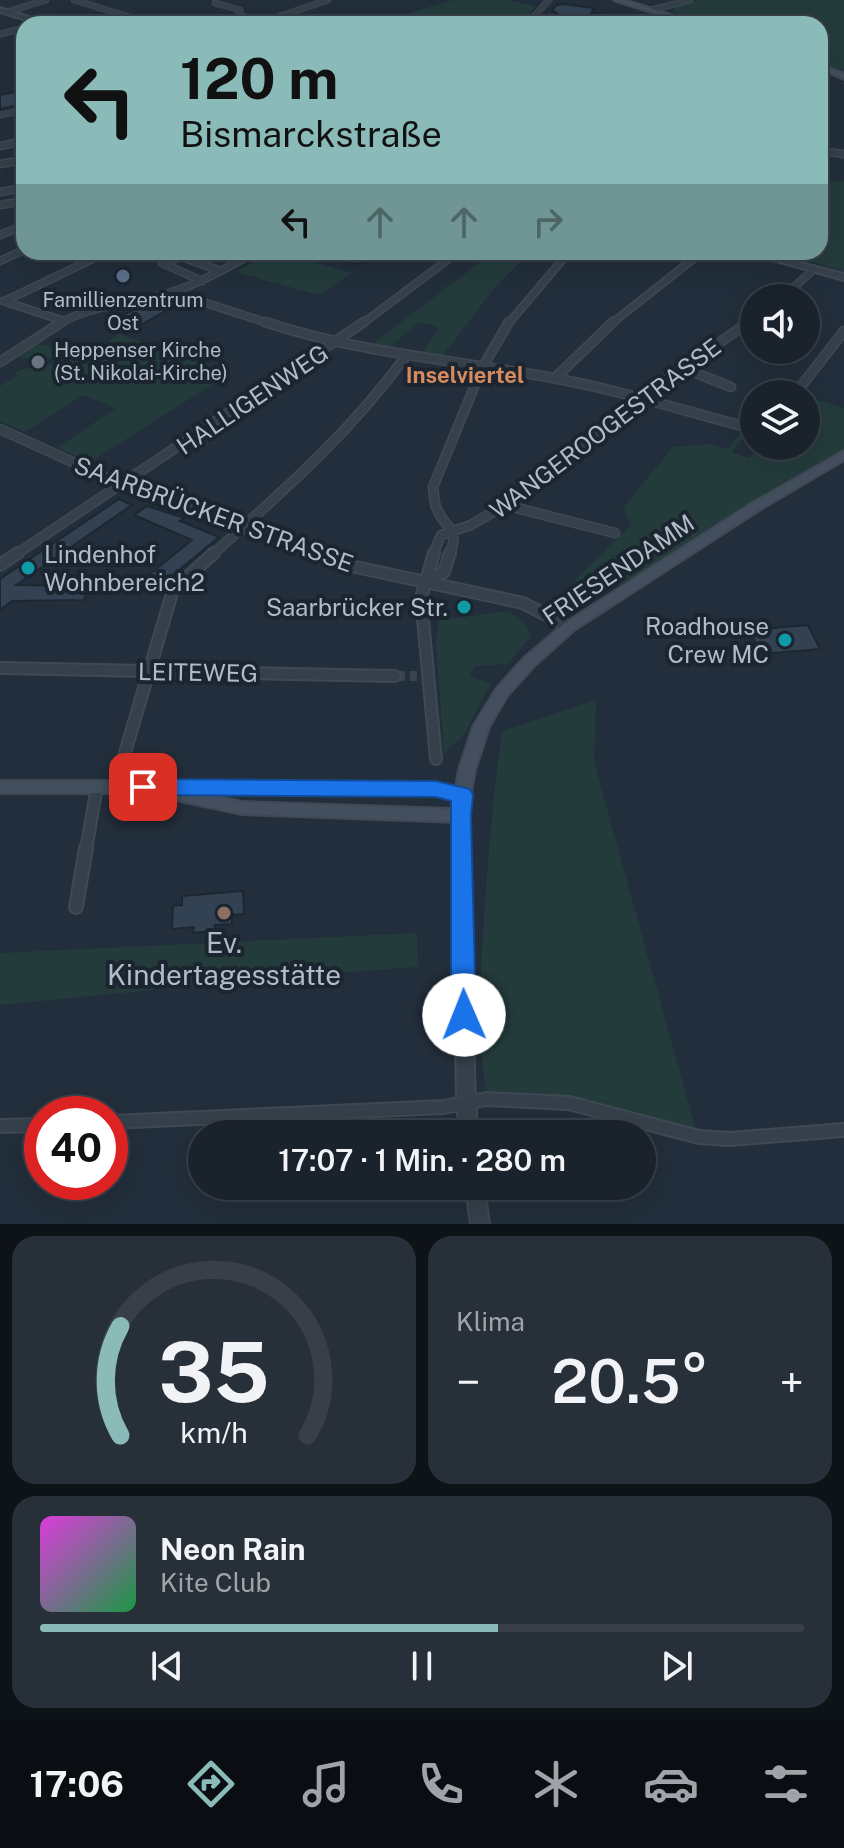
<!DOCTYPE html>
<html lang="de">
<meta charset="utf-8">
<style>
body{margin:0;font-family:"Public Sans",sans-serif;background:#272f38;color:#f1f3f6;height:100vh;display:flex;flex-direction:column;font-size:30px;white-space:nowrap}
*{box-sizing:border-box;margin:0}
p{font-size:26px;color:#9fa4a9}
.icon{flex:none;width:44px;height:44px;fill:none;stroke:currentColor;stroke-width:2;stroke-linecap:round;stroke-linejoin:round}
.map{position:relative;height:1224px;overflow:hidden}
.panel{display:flex;flex-direction:column;gap:12px;padding:12px;background:#0e1318;flex:1}
.panel>*{flex:none}
.top-card{position:absolute;left:16px;top:16px;width:812px;height:244px;border-radius:24px;box-shadow:0 8px 32px #0002,0 0 0 2px #383f48;background:#8bbbb9;color:#111;overflow:hidden}
.buttons{position:absolute;left:740px;top:284px;display:grid;gap:16px}
.buttons a{display:grid;place-items:center;width:80px;height:80px;border-radius:50%;background:#1a222c;box-shadow:0 8px 32px #0002,0 0 0 2px #383f48;font-size:40px}
.speed{position:absolute;left:24px;top:1096px;display:flex;gap:16px;font-size:40px;font-weight:700;text-align:center}
.speed>*{display:grid;place-content:center;width:104px;height:104px;border-radius:50%;background:#1a222c;box-shadow:0 8px 32px #0002,0 0 0 2px #383f48;line-height:1}
.speed .limit{border:12px solid #d22;background:#fff;color:#111}
.pin{position:absolute;display:grid;place-items:center;width:68px;height:68px;color:#fff;margin:-34px;border-radius:16px;box-shadow:0 4px 12px #0006}
.me{position:absolute;width:88px;margin:-44px;rotate:359deg;stroke-linejoin:round;filter:drop-shadow(0 0 6px #0008)}
.turn{display:flex;align-items:center;gap:28px;height:168px;padding:0 32px;font-size:36px}
.turn .icon{width:104px;height:104px;stroke-width:2.5}
.turn b{display:block;font-size:56px;line-height:68px}
.lanes{display:flex;align-items:center;height:76px;padding:0 32px;background:#0003;justify-content:center;gap:40px;direction:ltr}
.lanes .off{opacity:.35}
.big{font-size:60px;font-weight:600;line-height:1.1}
.panel .card{flex:1;display:flex;flex-direction:column;justify-content:center;gap:12px;min-width:0;padding:0 28px;border-radius:24px;background:#272f38}
.panel .dial{align-items:center;gap:0}
.dial svg{height:208px;overflow:visible;fill:none;stroke:#383f48;stroke-width:7;stroke-linecap:round;text-anchor:middle}
.dial text{fill:#f1f3f6;stroke:none}
.song{display:flex;align-items:center;gap:24px}
.cover{width:96px;height:96px;border-radius:12px;background:linear-gradient(135deg,hsl(300 70% 55%),hsl(140 70% 35%))}
.played{height:8px;border-radius:4px;background:linear-gradient(90deg,#8bbbb9 60%,#383f48 60%)}
.keys{display:flex;justify-content:space-around;direction:ltr}
.heat{display:flex;justify-content:space-between;align-items:center;font-size:44px;direction:ltr}
.panel .tiles{flex:1;display:grid;gap:12px;grid-template-columns:1fr 1fr}
.card:last-child{grid-column:span 2}
.trip{position:absolute;left:188px;top:1120px;width:468px;height:80px;border-radius:40px;background:#1a222c;box-shadow:0 8px 32px #0002,0 0 0 2px #383f48;font-weight:600;line-height:80px;text-align:center}
.tab-bar{display:flex;height:128px;justify-content:space-around;align-items:center;background:#0a0e12;color:#9fa4a9}
.tab-bar .icon{width:56px;height:56px}
.tab-bar .on{color:#8bbbb9}
.tab-bar b{font-size:36px;color:#f1f3f6}
.map>svg:first-child{display:block}
.green{fill:#243b3c}
.building{fill:#334252;stroke:#1d2732;stroke-width:2}
.lines{fill:none;stroke-linecap:round;stroke-linejoin:round}
.minor-tunnel{stroke:#374350;stroke-width:10;stroke-dasharray:10 5;stroke-linecap:butt}
.minor-far4-casing{stroke:#3f4954;stroke-width:7}
.minor-far3-casing{stroke:#3f4954;stroke-width:9}
.minor-far2-casing{stroke:#3f4954;stroke-width:11}
.minor-far1-casing{stroke:#3f4954;stroke-width:14}
.minor-casing{stroke:#3f4954;stroke-width:16}
.tertiary-casing{stroke:#3f4954;stroke-width:4}
.secondary-casing{stroke:#3f4954;stroke-width:4}
.minor-far4{stroke:#35404b;stroke-width:5}
.minor-far3{stroke:#35404b;stroke-width:6}
.minor-far2{stroke:#35404b;stroke-width:8}
.minor-far1{stroke:#35404b;stroke-width:10}
.minor{stroke:#35404b;stroke-width:12}
.tertiary{fill:#35404b;fill-rule:evenodd}
.secondary{fill:#434f5e;fill-rule:evenodd}
.route{fill:#1a73e8;stroke:#114b97;stroke-width:2}
.service-dot{fill:#5c6f8a;stroke:#1b2530;stroke-width:3}
.worship-dot{fill:#6b7280;stroke:#1b2530;stroke-width:3}
.culture-dot{fill:#0f9aa8;stroke:#1b2530;stroke-width:3}
.education-dot{fill:#8d6e63;stroke:#1b2530;stroke-width:3}
.labels{text-anchor:middle;dominant-baseline:central;stroke-width:8;stroke-linejoin:round;paint-order:stroke}
.far-poi-label{font-size:20px;fill:#b0bbc7;stroke:#1b2530}
.far-neighbourhood-label{font-size:22px;font-weight:bold;fill:#d68a5d;stroke:#1b2530}
.street-label{font-size:24px;fill:#b0bbc7;stroke:#1b2530}
.poi-label{font-size:24px;fill:#b0bbc7;stroke:#1b2530;text-anchor:end}
.near-poi-label{font-size:28px;fill:#b0bbc7;stroke:#1b2530}
</style>
<div class="map">
<svg width="844" height="1224" viewBox="0 0 844 1224">
<rect width="100%" height="100%" fill="#222e3b"/>
<path class="green" d="M453 0H508L536 6 520 24H372Z
M700 0H844V71L820 62V24H705L673 11 676 6Z
M844 181V271L777 252H820V183Z
M271 252H279L352 273 319 295 235 272Z
M493 252H530L493 290 440 359 421 355 439 327 418 322 388 349 371 345Z
M119 334 232 372 90 462 57 448 116 408 83 395 25 432 0 421V386L18 375 15 373C29 364 45 369 59 361L53 358H19L20 353 35 343 87 355Z
M816 399 844 408V453L633 579 585 597H572L576 579 631 525 623 508 673 447 709 444 728 449 742 431 754 435V440L744 437 732 452 749 458 759 446H806V408Z
M509 611 526 626 531 637 507 664 475 666 469 676 491 683 463 736 444 753 436 643 439 620Z
M596 700 594 762 697 1134 571 1101 487 1093C476 1036 480 979 484 921 488 858 493 794 502 731Z
M417 933 418 967 293 976 0 1005V953Z"/>
<path class="building" d="M563 4 594 8 591 13 607 15 602 24H582L585 19 563 17 552 10 557 5Z
M24 90V104L0 109V95Z
M324 252H383L363 263 353 264Z
M150 304 169 309 142 324 124 314Z
M119 499 132 505 16 585 83 586V589H88L84 600 12 601 0 610V579Z
M147 506 184 518 180 521 219 537 162 584 146 577 192 540 134 515Z
M808 625 820 649 761 654 750 630Z
M243 891 244 914 232 915V924L215 925 214 931 193 933 194 927 172 929 173 906 182 905V896Z"/>
<g class="lines">
<path class="minor-tunnel" d="M395 676H417"/>
<defs>
<path id="minor-far4" d="M74 0 152 24
M215 3 240 10 239 15 263 22
M651 10 690 0
M7 12 46 0
M257 24 328 0
M527 24 549 0
M0 34 24 28
M0 115 24 110
M14 143 24 141"/>
<path id="minor-far3" d="M0 146 24 141
M820 151 844 154
M0 164 24 160
M0 192 24 188
M0 205 24 201
M0 235 24 225
M0 261 24 250
M202 281 162 263 182 257 221 271
M172 292 271 324
M782 298 814 269
M3 301 64 321
M5 301 107 252
M59 324C92 304 135 303 172 292 201 283 228 267 255 252
M362 324 458 252
M508 324 569 252
M611 324 702 252
M747 324 754 319"/>
<path id="minor-far2" d="M265 322C358 353 456 360 553 378 620 390 687 412 754 429
M0 362 62 322
M683 368 731 387
M555 378 613 322
M795 394 844 331
M0 429 123 485 317 555
M505 505 615 533
M15 555 364 322
M212 555C284 490 348 435 406 356
M433 555 441 535 471 525 505 505 640 398 749 322
M450 555C460 525 445 531 436 507 434 502 434 493 433 487L482 368 509 322"/>
<path id="minor-far1" d="M311 553 351 566 523 603 569 627
M434 553 421 598 436 759
M0 565 18 553
M426 582 444 572 450 553
M0 668 395 676
M124 756 173 590 214 553
M115 787 119 773
M86 850 97 786"/>
<path id="minor" d="M76 907 86 848
M110 1122 444 1107 486 1099 569 1103 699 1137 729 1139 844 1130
M0 1126 42 1125"/>
<path id="tertiary" d="M0 8 48 23 49 24H40L0 12Z
M745 252H758L844 274V280Z
M460 811 465 812 467 816 475 1104 478 1134H460L457 1104 453 816 455 812Z
M466 1186H484L489 1224H471Z"/>
<path id="secondary" d="M614 0H624L699 24H689Z
M820 64 844 74V79L820 69Z
M844 451V460L759 510 574 630 535 665 507 696 489 727 475 770 466 821 460 822 242 814 143 793H0V781H151L165 785 172 781 436 783 456 787 459 770 473 727 497 688 525 657 564 624 751 504ZM202 793 436 795 454 799 453 809 242 802Z"/>
</defs>
<use href="#minor-far4" class="minor-far4-casing"/>
<use href="#minor-far3" class="minor-far3-casing"/>
<use href="#minor-far2" class="minor-far2-casing"/>
<use href="#minor-far1" class="minor-far1-casing"/>
<use href="#minor" class="minor-casing"/>
<use href="#tertiary" class="tertiary-casing"/>
<use href="#secondary" class="secondary-casing"/>
<use href="#minor-far4" class="minor-far4"/>
<use href="#minor-far3" class="minor-far3"/>
<use href="#minor-far2" class="minor-far2"/>
<use href="#minor-far1" class="minor-far1"/>
<use href="#minor" class="minor"/>
<use href="#tertiary" class="tertiary"/>
<use href="#secondary" class="secondary"/>
</g>
<path class="route" d="M143 779 436 781 470 789 473 795 471 816 476 1015 472 1023 464 1026 455 1023 451 1015V801L436 797 143 795 135 792 132 787 135 781Z"/>
<circle class="service-dot" cx="123" cy="276" r="8"/>
<circle class="worship-dot" cx="38" cy="362" r="8"/>
<g class="culture-dot">
<circle cx="28" cy="568" r="8"/>
<circle cx="464" cy="607" r="8"/>
<circle cx="785" cy="640" r="8"/>
</g>
<circle class="education-dot" cx="224" cy="913" r="8"/>
<g class="labels">
<g class="far-poi-label">
<text x="123" y="300">Famillienzentrum<tspan x="123" dy="23">Ost</tspan></text>
<text x="54" y="350" text-anchor="start">Heppenser Kirche<tspan x="54" dy="23">(St. Nikolai-Kirche)</tspan></text>
</g>
<g class="far-neighbourhood-label">
<text x="465" y="375">Inselviertel</text>
</g>
<g class="street-label">
<text transform="translate(252 399) rotate(-34)">HALLIGENWEG</text>
<text transform="translate(605 428) rotate(-37)">WANGEROOGESTRASSE</text>
<text transform="translate(214 514) rotate(20)">SAARBRÜCKER STRASSE</text>
<text transform="translate(618 569) rotate(-34)">FRIESENDAMM</text>
<text transform="translate(198 672) rotate(1)">LEITEWEG</text>
</g>
<g class="poi-label">
<text x="44" y="554" text-anchor="start">Lindenhof<tspan x="44" dy="28">Wohnbereich2</tspan></text>
<text x="448" y="607">Saarbrücker Str.</text>
<text x="769" y="626">Roadhouse<tspan x="769" dy="28">Crew MC</tspan></text>
</g>
<g class="near-poi-label">
<text x="224" y="942">Ev.<tspan x="224" dy="32">Kindertagesstätte</tspan></text>
</g>
</g>
</svg>
<div class="buttons">
<a><svg class="icon" aria-label="sound" viewBox="0 0 24 24"><path d="M4 9h4l5-4v14l-5-4H4zM17 9q2 3 0 6"/></svg></a>
<a><svg class="icon" aria-label="layers" viewBox="0 0 24 24"><path d="M12 4l9 5-9 5-9-5zM3 14l9 5 9-5"/></svg></a>
</div>
<div class="speed"><div class="limit">40</div></div>
<div class="pin" style="left:143px;top:787px;background:#d93025"><svg class="icon" aria-label="arrive" viewBox="0 0 24 24"><path d="M6 21V4h12l-3 4 3 4H6"/></svg></div>
<svg class="me" style="left:464px;top:1015px" viewBox="-20 -20 40 40"><circle r="19" fill="#fff"/><path d="M0-13L10 11 0 6-10 11z" fill="#1a73e8"/></svg>
<div class="trip">17:07 · 1 Min. · 280 m</div>
<div class="top-card">
<div class="turn"><svg class="icon" aria-label="left" viewBox="0 0 24 24"><path d="M17 20v-9H6M10 6l-5 5 5 5"/></svg><div><b>120 m</b>Bismarckstraße</div></div>
<div class="lanes"><svg class="icon" aria-label="left" viewBox="0 0 24 24"><path d="M17 20v-9H6M10 6l-5 5 5 5"/></svg><svg class="icon off" aria-label="ahead" viewBox="0 0 24 24"><path d="M12 20V5M6 11l6-6 6 6"/></svg><svg class="icon off" aria-label="ahead" viewBox="0 0 24 24"><path d="M12 20V5M6 11l6-6 6 6"/></svg><svg class="icon off" aria-label="right" viewBox="0 0 24 24"><path d="M7 20v-9h11M14 6l5 5-5 5"/></svg></div>
</div>
</div>
<section class="panel">
<div class="tiles">
<div class="card dial"><svg viewBox="0 0 100 80">
<path d="M14 69A42 42 0 1 1 86 69"/>
<path d="M14 69A42 42 0 0 1 14 27" stroke="#8bbbb9"/>
<text x="50" y="56" font-size="32" font-weight="700">35</text>
<text x="50" y="72" font-size="11">km/h</text>
</svg></div>
<div class="card"><p>Klima</p>
<div class="heat"><a>−</a><b class="big">20.5°</b><a>+</a></div>
</div>
<div class="card">
<div class="song"><i class="cover"></i><div><b>Neon Rain</b><p>Kite Club</p></div></div>
<div class="played"></div>
<div class="keys"><svg class="icon" aria-label="previous" viewBox="0 0 24 24"><path d="M18 5L8 12l10 7zM5 5v14"/></svg><svg class="icon" aria-label="pause" viewBox="0 0 24 24"><path d="M8 5v14M16 5v14"/></svg><svg class="icon" aria-label="next" viewBox="0 0 24 24"><path d="M6 5l10 7-10 7zM19 5v14"/></svg></div>
</div>
</div>
</section>
<nav class="tab-bar">
<b>17:06</b>
<svg class="icon on" aria-label="directions" viewBox="0 0 24 24"><path d="M12 3l9 9-9 9-9-9zM9 14v-3h6M13 9l2 2-2 2"/></svg>
<svg class="icon" aria-label="music" viewBox="0 0 24 24"><path d="M9 18V5l10-2v13"/><circle cx="6" cy="18" r="3"/><circle cx="16" cy="16" r="3"/></svg>
<svg class="icon" aria-label="phone" viewBox="0 0 24 24"><path d="M5 4h4l2 5-3 2q2 4 5 5l2-3 5 2v4C11 20 4 13 5 4z"/></svg>
<svg class="icon" aria-label="climate" viewBox="0 0 24 24"><path d="M12 3v18M4 7l16 10M4 17L20 7"/></svg>
<svg class="icon" aria-label="car" viewBox="0 0 24 24"><path d="M5 17H2v-5l4-1 3-4h7l3 4 3 1v5h-3M9 17h6M6 11h13"/><circle cx="7" cy="17" r="2"/><circle cx="17" cy="17" r="2"/></svg>
<svg class="icon" aria-label="filters" viewBox="0 0 24 24"><path d="M4 7h16M4 17h16"/><circle cx="9" cy="7" r="2"/><circle cx="15" cy="17" r="2"/></svg>
</nav>
